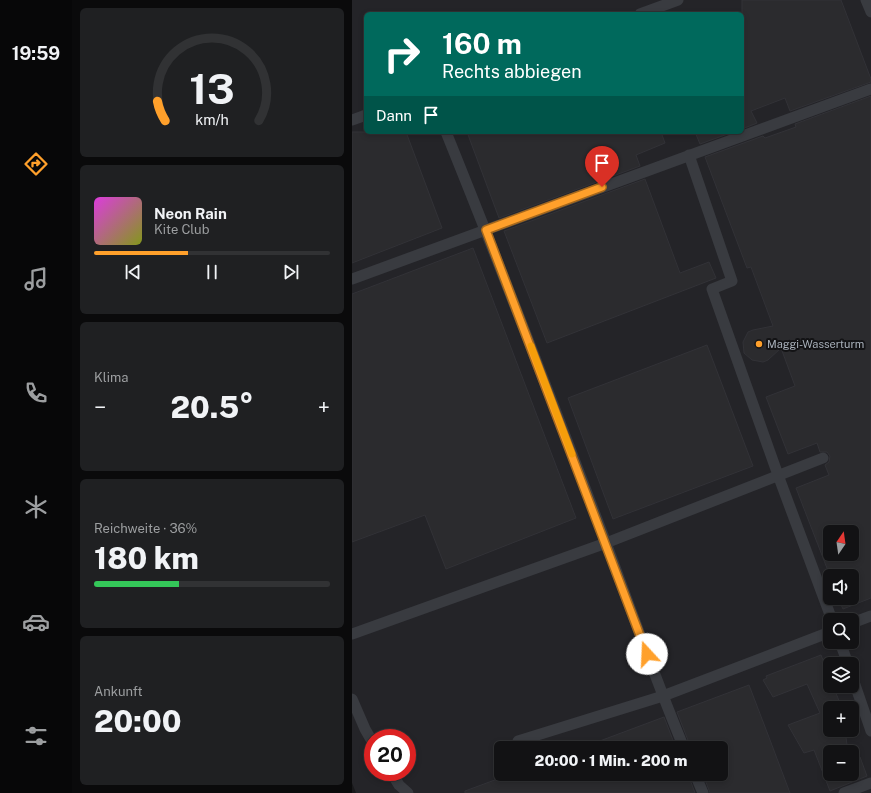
<!DOCTYPE html>
<html lang="de">
<meta charset="utf-8">
<style>
body{margin:0;font-family:"Public Sans",sans-serif;background:#1f2022;color:#f1f3f6;height:100vh;display:flex;flex-direction:column;font-size:15px;white-space:nowrap}
*{box-sizing:border-box;margin:0}
p{font-size:13px;color:#9c9ea0}
.icon{flex:none;width:22px;height:22px;fill:none;stroke:currentColor;stroke-width:2;stroke-linecap:round;stroke-linejoin:round}
.map{position:relative;flex:1;overflow:hidden}
.details{display:flex;flex-direction:column;gap:8px;padding:8px;background:#0a0a0b;width:280px}
.details>*{flex:none}
.top-card{position:absolute;left:12px;top:12px;width:380px;height:122px;border-radius:6px;box-shadow:0 2px 6px #0003,0 0 0 1px #313234;background:#00695c;color:#fff;overflow:hidden}
.needle{width:26px;rotate:13deg}
.fabs{position:absolute;left:471px;top:525px;display:grid;gap:8px}
.fabs a{display:grid;place-items:center;width:36px;height:36px;border-radius:6px;background:#121214;box-shadow:0 2px 6px #0003,0 0 0 1px #313234;font-size:20px}
.speed{position:absolute;left:12px;top:729px;display:flex;gap:8px;font-size:20px;font-weight:700;text-align:center}
.speed>*{display:grid;place-content:center;width:52px;height:52px;border-radius:50%;background:#121214;box-shadow:0 2px 6px #0003,0 0 0 1px #313234;line-height:1}
.speed .limit{border:6px solid #d22;background:#fff;color:#111}
.pin{position:absolute;display:grid;place-items:center;width:34px;height:34px;color:#fff;margin:-41px -17px;border-radius:50% 50% 50% 0;rotate:-45deg;box-shadow:0 0 4px #0007}
.pin .icon{rotate:45deg}
.me{position:absolute;width:44px;margin:-22px;rotate:340deg;stroke-linejoin:round;filter:drop-shadow(0 0 3px #0008)}
.turn{display:flex;align-items:center;gap:14px;height:84px;padding:0 12px;font-size:18px}
.turn .icon{width:52px;height:52px;stroke-width:2.5}
.turn b{display:block;font-size:28px;line-height:34px}
.then{display:flex;align-items:center;height:38px;padding:0 12px;background:#0003;gap:8px;font-size:15px}
.big{font-size:30px;font-weight:800;line-height:1.1}
.details .tile{flex:1;display:flex;flex-direction:column;justify-content:center;gap:6px;min-width:0;padding:0 14px;border-radius:6px;background:#1f2022}
.details .dial{align-items:center;gap:0}
.dial svg{height:104px;overflow:visible;fill:none;stroke:#313234;stroke-width:7;stroke-linecap:round;text-anchor:middle}
.dial text{fill:#f1f3f6;stroke:none}
.song{display:flex;align-items:center;gap:12px}
.cover{width:48px;height:48px;border-radius:6px;background:linear-gradient(135deg,hsl(300 70% 55%),hsl(70 70% 35%))}
.played{height:4px;border-radius:2px;background:linear-gradient(90deg,#ffa02b 40%,#313234 40%)}
.keys{display:flex;justify-content:space-around;direction:ltr}
.heat{display:flex;justify-content:space-between;align-items:center;font-size:22px;direction:ltr}
.charge{height:6px;border-radius:3px;background:linear-gradient(90deg,#34c759 36%,#313234 0)}
.trip{position:absolute;left:142px;top:741px;width:234px;height:40px;border-radius:6px;background:#121214;box-shadow:0 2px 6px #0003,0 0 0 1px #313234;font-weight:800;line-height:40px;text-align:center}
main{display:flex;flex:1;min-height:0}
.tabs{display:flex;flex-direction:column;width:72px;justify-content:space-around;align-items:center;background:#070708;color:#9c9ea0}
.tabs .icon{width:28px;height:28px}
.tabs .active{color:#ffa02b}
.tabs b{font-size:18px;color:#f1f3f6}
.map>svg:first-child{display:block}
.built{fill:#242428;fill-rule:evenodd}
.building{fill:#2b2b2e;stroke:#323237;fill-rule:evenodd}
.lines{fill:none;stroke-linecap:round;stroke-linejoin:round}
.lane{stroke:#393b40;stroke-width:11}
.route-casing{stroke:#a6681c;stroke-width:10}
.route{stroke:#ffa02b;stroke-width:7}
.slow{stroke:#f59e0b;stroke-width:7}
.poi-dot{fill:#ffa02b;stroke:#131315;stroke-width:1.5}
.labels{text-anchor:middle;dominant-baseline:central;stroke-width:4;stroke-linejoin:round;paint-order:stroke}
.poi-label{font-size:11px;fill:#a9b1bb;stroke:#131315;text-anchor:start}
</style>
<main>
<nav class="tabs">
<b>19:59</b>
<svg class="icon active" aria-label="directions" viewBox="0 0 24 24"><path d="M12 3l9 9-9 9-9-9zM9 14v-3h6M13 9l2 2-2 2"/></svg>
<svg class="icon" aria-label="music" viewBox="0 0 24 24"><path d="M9 18V5l10-2v13"/><circle cx="6" cy="18" r="3"/><circle cx="16" cy="16" r="3"/></svg>
<svg class="icon" aria-label="phone" viewBox="0 0 24 24"><path d="M5 4h4l2 5-3 2q2 4 5 5l2-3 5 2v4C11 20 4 13 5 4z"/></svg>
<svg class="icon" aria-label="climate" viewBox="0 0 24 24"><path d="M12 3v18M4 7l16 10M4 17L20 7"/></svg>
<svg class="icon" aria-label="car" viewBox="0 0 24 24"><path d="M5 17H2v-5l4-1 3-4h7l3 4 3 1v5h-3M9 17h6M6 11h13"/><circle cx="7" cy="17" r="2"/><circle cx="17" cy="17" r="2"/></svg>
<svg class="icon" aria-label="filters" viewBox="0 0 24 24"><path d="M4 7h16M4 17h16"/><circle cx="9" cy="7" r="2"/><circle cx="15" cy="17" r="2"/></svg>
</nav>
<section class="details">
<div class="tile dial"><svg viewBox="0 0 100 80">
<path d="M14 69A42 42 0 1 1 86 69"/>
<path d="M14 69A42 42 0 0 1 8 54" stroke="#ffa02b"/>
<text x="50" y="56" font-size="32" font-weight="700">13</text>
<text x="50" y="72" font-size="11">km/h</text>
</svg></div>
<div class="tile">
<div class="song"><i class="cover"></i><div><b>Neon Rain</b><p>Kite Club</p></div></div>
<div class="played"></div>
<div class="keys"><svg class="icon" aria-label="previous" viewBox="0 0 24 24"><path d="M18 5L8 12l10 7zM5 5v14"/></svg><svg class="icon" aria-label="pause" viewBox="0 0 24 24"><path d="M8 5v14M16 5v14"/></svg><svg class="icon" aria-label="next" viewBox="0 0 24 24"><path d="M6 5l10 7-10 7zM19 5v14"/></svg></div>
</div>
<div class="tile"><p>Klima</p>
<div class="heat"><a>−</a><b class="big">20.5°</b><a>+</a></div>
</div>
<div class="tile"><p>Reichweite · 36%</p><b class="big">180 km</b><div class="charge"></div></div>
<div class="tile"><p>Ankunft</p><b class="big">20:00</b></div>
</section>
<div class="map">
<svg width="519" height="793" viewBox="0 0 519 793">
<rect width="100%" height="100%" fill="#18181a"/>
<path class="built" d="M0 0H519V793H4L0 783ZM14 14H390V132H14ZM478 532H500V554H478ZM478 576H500V598H478ZM478 620H500V642H478ZM478 664H500V686H478ZM478 708H500V730H478ZM21 738H55V772H21ZM149 748H369V774H149ZM478 752H500V774H478Z"/>
<path class="building" d="M390 0H489L519 79V82L438 111 433 98 399 111 405 123 390 129Z
M519 96V598L491 609 486 598H500V576H478L444 488 477 475 473 465 477 462 478 456 475 452H468L465 443 436 454 414 397 443 386 429 348 416 360 411 362 400 360 392 353 391 342 396 332 401 330 421 326 399 267 395 268 353 157 411 136 413 138 444 127 443 124ZM478 532H500V554H478Z
M0 132H54L90 228 0 263Z
M115 132H309L313 143 284 155 288 166 147 218Z
M343 132H381L348 144Z
M293 179 328 273 357 262 364 278 195 343 152 231Z
M121 248 224 518 94 569 73 515 0 542V294Z
M355 345 401 466 261 519 216 398Z
M469 655 478 678V686H481L490 708H478V730H493L496 752H478V774H500V760L508 757 515 776 478 791 462 750 452 753 436 725 468 713 455 684 421 697 411 680 415 678 414 676Z
M397 685 418 740 438 793H358L351 774H369V748H339L325 712Z
M312 717 324 748H229Z
M159 774H336L343 793H113V791Z"/>
<g class="lines">
<path class="lane" d="M514 0 519 12
M288 14 326 0
M0 120 14 115
M94 132C149 268 202 406 254 543 280 612 304 681 332 748
M337 155 380 281 360 289 426 475 480 620
M0 279 519 89
M500 623 519 616
M0 634 254 543 471 458
M488 642 496 664
M500 676 519 731
M0 699 13 729 21 743
M166 741 311 696 478 632
M39 772 47 785 56 793
M343 774 351 793
M492 793 519 783"/>
</g>
<g class="lines">
<defs>
<path id="route" d="M250 187 134 230 295 654"/>
</defs>
<use href="#route" class="route-casing"/>
<use href="#route" class="route"/>
<path class="slow" d="M179 346 220 454"/>
</g>
<circle class="poi-dot" cx="407" cy="344" r="4"/>
<g class="labels">
<g class="poi-label">
<text x="415" y="344">Maggi-Wasserturm</text>
</g>
</g>
</svg>
<div class="fabs">
<a><svg class="needle" viewBox="-14 -14 28 28"><path d="M0-13l5 13h-10z" fill="#e53935"/><path d="M0 13l5-13h-10z" fill="#9c9ea0"/></svg></a>
<a><svg class="icon" aria-label="sound" viewBox="0 0 24 24"><path d="M4 9h4l5-4v14l-5-4H4zM17 9q2 3 0 6"/></svg></a>
<a><svg class="icon" aria-label="search" viewBox="0 0 24 24"><circle cx="10" cy="10" r="6"/><path d="M15 15l6 6"/></svg></a>
<a><svg class="icon" aria-label="layers" viewBox="0 0 24 24"><path d="M12 4l9 5-9 5-9-5zM3 14l9 5 9-5"/></svg></a>
<a>+</a>
<a>−</a>
</div>
<div class="speed"><div class="limit">20</div></div>
<div class="pin" style="left:250px;top:187px;background:#d93025"><svg class="icon" aria-label="arrive" viewBox="0 0 24 24"><path d="M6 21V4h12l-3 4 3 4H6"/></svg></div>
<svg class="me" style="left:295px;top:654px" viewBox="-20 -20 40 40"><circle r="19" fill="#fff"/><path d="M0-13L10 11 0 6-10 11z" fill="#ffa02b"/></svg>
<div class="trip">20:00 · 1 Min. · 200 m</div>
<div class="top-card">
<div class="turn"><svg class="icon" aria-label="right" viewBox="0 0 24 24"><path d="M7 20v-9h11M14 6l5 5-5 5"/></svg><div><b>160 m</b>Rechts abbiegen</div></div>
<div class="then">Dann<svg class="icon" aria-label="arrive" viewBox="0 0 24 24"><path d="M6 21V4h12l-3 4 3 4H6"/></svg></div>
</div>
</div>
</main>
